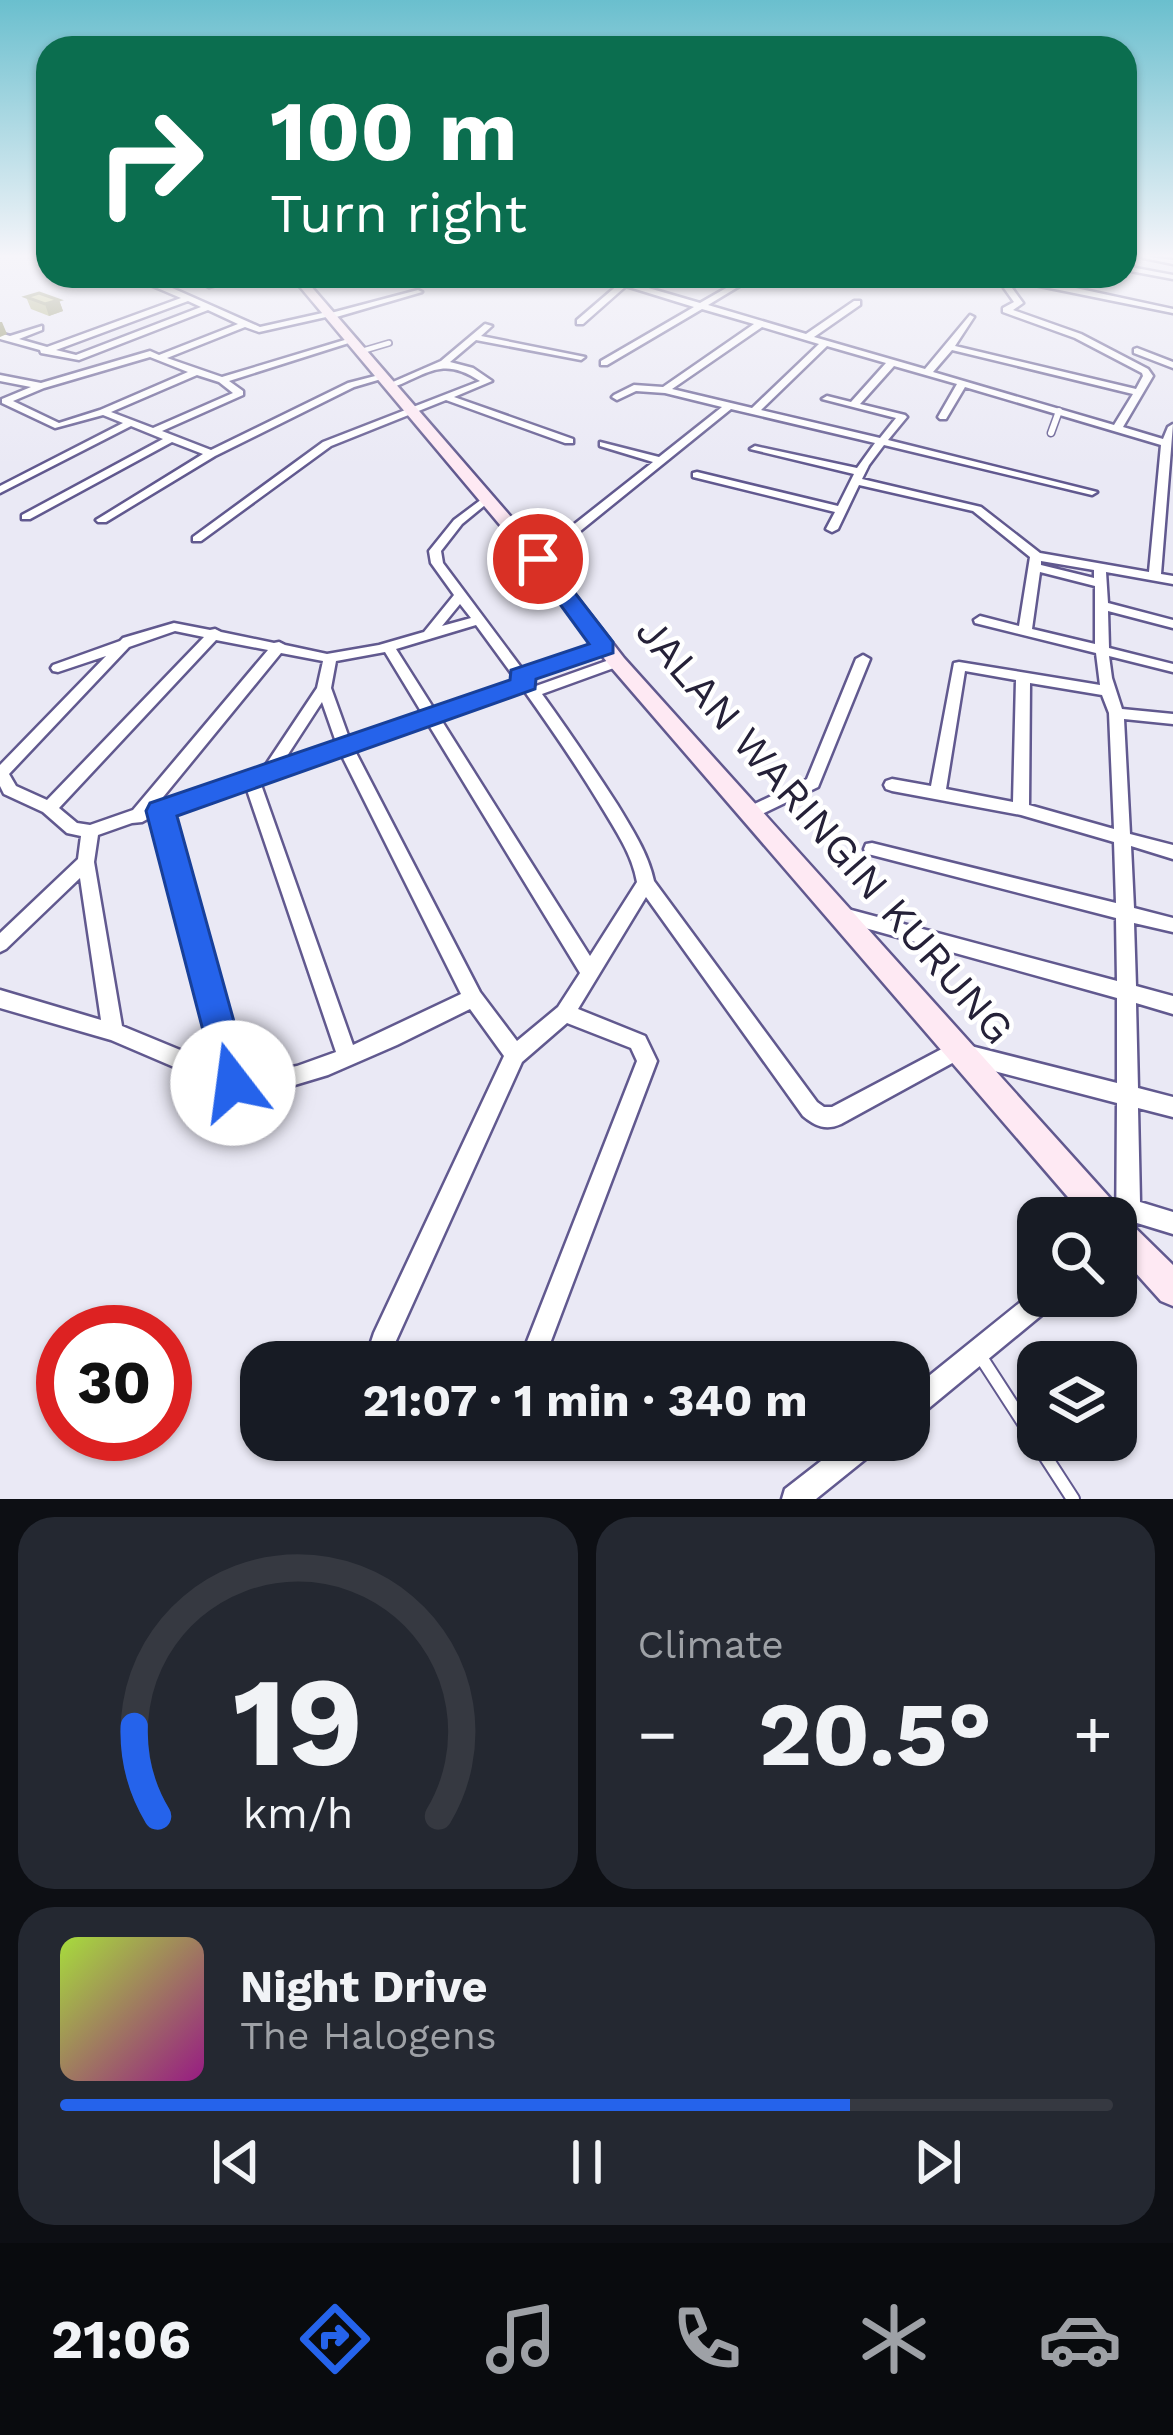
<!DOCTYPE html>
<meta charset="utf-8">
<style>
body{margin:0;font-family:"Work Sans",sans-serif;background:#242831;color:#f1f3f6;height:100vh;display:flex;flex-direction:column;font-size:45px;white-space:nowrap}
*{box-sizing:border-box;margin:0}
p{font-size:39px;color:#9ea1a6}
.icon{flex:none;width:66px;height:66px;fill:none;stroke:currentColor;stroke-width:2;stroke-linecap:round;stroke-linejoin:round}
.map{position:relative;height:1499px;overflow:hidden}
.details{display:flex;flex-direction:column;gap:18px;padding:18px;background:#0d0f14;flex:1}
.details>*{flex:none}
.guide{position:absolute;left:36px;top:36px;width:1101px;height:252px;border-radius:36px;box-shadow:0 3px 9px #0004;background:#0b6e4f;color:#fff;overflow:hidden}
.buttons{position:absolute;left:1017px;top:1197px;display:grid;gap:24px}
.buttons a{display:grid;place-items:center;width:120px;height:120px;border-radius:24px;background:#171b24;box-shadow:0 3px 9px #0004;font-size:60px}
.speed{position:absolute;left:36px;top:1305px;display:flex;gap:24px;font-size:60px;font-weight:700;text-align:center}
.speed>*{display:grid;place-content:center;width:156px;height:156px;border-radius:50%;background:#171b24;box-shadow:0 3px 9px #0004;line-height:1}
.speed .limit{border:18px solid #d22;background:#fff;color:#111}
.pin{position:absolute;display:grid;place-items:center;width:102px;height:102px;color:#fff;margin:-51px;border:6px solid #fff;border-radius:50%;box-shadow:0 3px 12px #0007}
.me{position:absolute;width:132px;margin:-66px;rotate:345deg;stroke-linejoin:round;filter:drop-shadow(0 0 9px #0008)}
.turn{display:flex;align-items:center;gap:42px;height:252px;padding:0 36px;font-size:54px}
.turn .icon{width:156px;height:156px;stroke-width:2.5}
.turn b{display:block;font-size:84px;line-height:102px}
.big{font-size:90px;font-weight:700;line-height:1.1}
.details .widget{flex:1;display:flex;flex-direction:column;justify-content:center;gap:18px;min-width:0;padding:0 42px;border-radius:36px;background:#242831}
.details .dial{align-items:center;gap:0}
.dial svg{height:312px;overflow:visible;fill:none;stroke:#363941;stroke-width:7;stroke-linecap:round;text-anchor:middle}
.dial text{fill:#f1f3f6;stroke:none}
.song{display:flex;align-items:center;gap:36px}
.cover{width:144px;height:144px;border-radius:18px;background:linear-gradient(135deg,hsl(80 70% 55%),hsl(310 70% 35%))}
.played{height:12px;border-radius:6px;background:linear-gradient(90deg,#2563eb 75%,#363941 75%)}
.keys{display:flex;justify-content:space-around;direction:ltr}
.heat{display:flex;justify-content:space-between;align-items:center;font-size:66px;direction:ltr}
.details .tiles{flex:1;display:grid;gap:18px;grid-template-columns:1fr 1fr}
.widget:last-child{grid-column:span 2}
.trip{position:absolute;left:240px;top:1341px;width:690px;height:120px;border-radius:36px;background:#171b24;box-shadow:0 3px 9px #0004;font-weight:700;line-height:120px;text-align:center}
.dock{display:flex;height:192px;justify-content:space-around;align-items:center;background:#090b0e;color:#9ea1a6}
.dock .icon{width:84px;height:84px}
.dock .on{color:#2563eb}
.dock b{font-size:54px;color:#f1f3f6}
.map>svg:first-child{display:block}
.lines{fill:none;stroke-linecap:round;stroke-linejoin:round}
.lane-far2-casing{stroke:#61598f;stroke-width:8}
.lane-far1-casing{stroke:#61598f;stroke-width:9}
.lane-casing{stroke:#61598f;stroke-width:16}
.street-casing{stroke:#61598f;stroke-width:5}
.secondary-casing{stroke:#61598f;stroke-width:5}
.lane-far2{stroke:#fff;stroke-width:4.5}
.lane-far1{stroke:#fff;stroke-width:6}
.lane{stroke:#fff;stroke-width:12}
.street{fill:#fff;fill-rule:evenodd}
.secondary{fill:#fee9f3;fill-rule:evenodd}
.wall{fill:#acae76}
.shaded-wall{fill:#8c8d60}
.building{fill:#c8ca89;stroke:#8c8d60;stroke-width:3}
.route{fill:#2563eb;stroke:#184099;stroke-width:3}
.labels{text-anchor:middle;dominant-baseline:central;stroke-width:9;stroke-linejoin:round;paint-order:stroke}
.street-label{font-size:42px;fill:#252138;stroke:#fff}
</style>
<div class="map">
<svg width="1173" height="1499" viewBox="0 0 1173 1499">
<rect width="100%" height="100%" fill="#eae9f5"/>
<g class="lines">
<defs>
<path id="lane-far2" d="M362 351 389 343"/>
<path id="lane-far1" d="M1051 433 1059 411"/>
<path id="lane" d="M979 1354 1073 1499"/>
<path id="street" d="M1141 256 1173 260V264L1144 258Z
M1125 266 1173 275V279L1125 270Z
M197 276 216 285 209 287 195 280Z
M312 276H325L301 283 297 281Z
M595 276H607L700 303 735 283 711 276 740 280 747 276H756L708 305 806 334 854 301H860V305L814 337 925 369 970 315 974 317 955 346 1136 389 1143 376 1142 373 1075 338 1003 312V308L1014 302 1004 288 1015 279 1012 276H1020L1173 309V313L1020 282 1012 288 1023 303 1013 310 1081 334 1148 369 1153 376 1123 427 1163 439 1168 427 1173 424 1161 574 1173 576V584L1106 572 1108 603 1173 620V628L1108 611 1109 648 1173 664V672L1109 656 1112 678 1122 709 1173 714V724L1124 719 1130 834 1173 845V859L1131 846 1134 908 1173 918V932L1134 923 1136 986 1173 996V1014L1136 1003 1138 1088 1173 1097V1117L1138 1108 1140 1202 1173 1212V1234L1137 1223 1130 1243 1116 1251 1117 1103 956 1061 841 1124C826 1131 815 1126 803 1116L646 897 578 1009 645 1036 657 1061 543 1362H519L637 1061 631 1048 567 1023 522 1062 395 1343 396 1362H372L371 1342 374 1333 504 1056 470 1009 397 1045 328 1075 268 1093 242 1096 111 1040 0 1008V990L101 1020 80 878 6 949 0 952V933L78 859 81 836 67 833 43 812 4 794 0 786V765L106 656 58 672 53 671 51 668 53 665 120 641 123 638 174 623 210 630 215 629 221 632 274 643 279 642 285 645 327 654 379 645 424 632 454 595 431 563 429 551 454 520 486 496 490 497V501L462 524 441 551 443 563 523 670 605 643 612 647 610 650 529 678 536 686 612 659H622L624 662 622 665 542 694C568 730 593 767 617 804 632 829 648 853 654 881L817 1102 824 1107H832L955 1042 1117 1083V998L840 921 834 919 831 914 834 909 840 907 1117 981 1116 918 872 855 866 854 864 849 866 844 872 843 1116 903 1114 842 1021 815 892 791 886 789 884 785 886 781 892 779 931 786 954 663 959 662 1100 685 1096 653 975 623 974 620 980 616 1019 626 1030 557 973 511 859 485 838 529 832 532 826 529 835 512 693 477V473L697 472 838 506 854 474 750 449 755 446 857 468 875 443 731 409 542 562H534V556L653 462 600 446V442L659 457 722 407 665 393 636 391 617 400 612 397 614 395 634 385 663 387 754 324 702 309 607 365H601V361L694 307 626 286 583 324H577V320L619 284ZM762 327 819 344 752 408 672 389ZM827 346 886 363 851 402 827 396 822 399 896 418 880 438 761 410ZM952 350 1133 394 1114 425 933 372ZM894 366 957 384 938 417 940 419H946L965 387 1161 445 1149 572 1040 553 981 507 862 479 869 465 884 445 1092 495 1097 492 888 440 907 417 905 415 860 404ZM1041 561 1094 570V578L1041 565ZM1040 572 1095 586V644L1032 629ZM460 604 471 618 442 626ZM476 625 517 681 434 709 396 649ZM175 631 204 637 47 800 16 786 9 774 129 647ZM216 640 268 650 133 810 90 825 77 823 59 808ZM385 652 422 713 349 738 331 688 336 661ZM281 653 323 661 317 688 265 766 159 802ZM965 671 1016 680 1013 802 946 789ZM1030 683 1102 695 1109 713 1114 829 1029 805ZM523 689C550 727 577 766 601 806 616 831 632 854 637 882L590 956 440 718ZM322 702 336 742 285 759ZM427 722 580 973 558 1007 517 1041 480 992 353 747ZM340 752 461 994 353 1045 259 779ZM245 784 336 1052 297 1066 242 1076 168 811ZM153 816 219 1066 122 1026 94 862 98 835 132 823 142 822Z
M148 280H154L260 327 327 312 331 313 418 290 422 292 333 318 326 317 259 332 245 327 167 358 222 377 348 339 355 341 229 381 243 391V395L162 431 211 450 348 383 383 374 388 377 354 387 215 456 106 522H98L96 520 203 454 172 442 30 519H22V515L163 439 131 426 0 493V486L123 423 103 415 55 428 2 403V399L31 387 0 381V375L41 383 150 351 159 355 238 324 208 310 79 360 41 353 40 350 0 339V333L10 336 42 326V330L19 339 47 347 181 298 148 284ZM188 301 201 307 76 355 56 350ZM150 357 188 372 100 410 59 423 13 401 44 388ZM197 375 219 382 233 393 153 428 111 412Z
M485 324 492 326 481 336 585 357 581 360 476 340 450 362 473 368 492 381 454 397 573 439V443H565L446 400 331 446 201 541H193V537L323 442 480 381C444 357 430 372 394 387L386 385 441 361Z
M1137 348 1173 362V368L1134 353V349Z
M863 655 870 659 818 787 758 816H746L744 812 746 808 807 779 856 659Z
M1038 1288V1296H1059L1055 1304 918 1417 909 1421V1392Z
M848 1440H882L878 1449 816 1499H782L785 1489Z"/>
<path id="secondary" d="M291 276H302L544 555 624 658 1118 1207 1121 1214 1173 1265V1306L1161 1301 1116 1251V1218H1086L610 666 532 563Z"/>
</defs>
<use href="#lane-far2" class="lane-far2-casing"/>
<use href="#lane-far1" class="lane-far1-casing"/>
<use href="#lane" class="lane-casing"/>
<use href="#street" class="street-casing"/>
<use href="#secondary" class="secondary-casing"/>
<use href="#lane-far2" class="lane-far2"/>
<use href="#lane-far1" class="lane-far1"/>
<use href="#lane" class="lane"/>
<use href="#street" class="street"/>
<use href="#secondary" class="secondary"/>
</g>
<path class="wall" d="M26 297 59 300 63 311 49 316 31 309Z"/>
<path class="shaded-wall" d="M59 300 63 311 49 316 45 304Z
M0 322H2L7 334 0 337Z"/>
<path class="building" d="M39 293 59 300 45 304 26 297Z"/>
<linearGradient id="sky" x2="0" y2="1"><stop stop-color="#6abfce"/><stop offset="0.55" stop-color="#f6f5fa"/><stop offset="1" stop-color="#f6f5fa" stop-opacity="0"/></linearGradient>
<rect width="1173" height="466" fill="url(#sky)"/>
<path class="route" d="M538 552 545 554 613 642V653L536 679 535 689 177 816 251 1083 246 1096 233 1101 220 1096 146 811 150 803 510 680 511 670 589 644 527 559Z"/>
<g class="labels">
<g class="street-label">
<text transform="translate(825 830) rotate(49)">JALAN WARINGIN KURUNG</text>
</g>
</g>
</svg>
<div class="buttons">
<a><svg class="icon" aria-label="search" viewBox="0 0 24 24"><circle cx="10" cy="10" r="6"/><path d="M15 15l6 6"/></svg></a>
<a><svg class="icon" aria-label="layers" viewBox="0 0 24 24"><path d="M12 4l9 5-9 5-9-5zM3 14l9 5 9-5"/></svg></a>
</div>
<div class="speed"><div class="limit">30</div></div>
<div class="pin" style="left:538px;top:559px;background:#d93025"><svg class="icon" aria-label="arrive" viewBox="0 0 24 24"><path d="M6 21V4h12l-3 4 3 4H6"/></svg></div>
<svg class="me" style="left:233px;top:1083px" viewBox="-20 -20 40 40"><circle r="19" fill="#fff"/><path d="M0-13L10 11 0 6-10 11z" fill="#2563eb"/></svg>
<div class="trip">21:07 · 1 min · 340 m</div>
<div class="guide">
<div class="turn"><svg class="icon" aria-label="right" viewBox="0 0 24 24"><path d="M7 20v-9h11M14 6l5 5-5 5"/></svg><div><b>100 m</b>Turn right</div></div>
</div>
</div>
<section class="details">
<div class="tiles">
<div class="widget dial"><svg viewBox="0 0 100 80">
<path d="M14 69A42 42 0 1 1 86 69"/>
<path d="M14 69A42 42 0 0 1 8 46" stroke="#2563eb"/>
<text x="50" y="56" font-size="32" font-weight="700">19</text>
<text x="50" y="72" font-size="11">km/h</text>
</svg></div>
<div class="widget"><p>Climate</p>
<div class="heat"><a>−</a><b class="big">20.5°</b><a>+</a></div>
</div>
<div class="widget">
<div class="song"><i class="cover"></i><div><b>Night Drive</b><p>The Halogens</p></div></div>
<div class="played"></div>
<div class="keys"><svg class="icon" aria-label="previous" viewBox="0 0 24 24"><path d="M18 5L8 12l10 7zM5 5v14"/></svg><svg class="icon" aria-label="pause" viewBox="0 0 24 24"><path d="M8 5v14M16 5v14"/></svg><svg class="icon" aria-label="next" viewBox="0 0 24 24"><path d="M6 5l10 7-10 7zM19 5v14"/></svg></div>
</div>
</div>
</section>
<nav class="dock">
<b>21:06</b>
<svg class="icon on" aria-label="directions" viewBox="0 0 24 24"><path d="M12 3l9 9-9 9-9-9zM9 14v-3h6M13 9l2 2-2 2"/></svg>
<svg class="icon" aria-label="music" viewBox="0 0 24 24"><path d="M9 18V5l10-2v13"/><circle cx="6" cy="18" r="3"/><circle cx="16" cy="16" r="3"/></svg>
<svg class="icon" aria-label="phone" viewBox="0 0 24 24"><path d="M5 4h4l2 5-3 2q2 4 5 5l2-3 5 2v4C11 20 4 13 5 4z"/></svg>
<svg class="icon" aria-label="climate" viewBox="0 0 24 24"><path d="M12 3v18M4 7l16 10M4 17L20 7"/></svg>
<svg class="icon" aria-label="car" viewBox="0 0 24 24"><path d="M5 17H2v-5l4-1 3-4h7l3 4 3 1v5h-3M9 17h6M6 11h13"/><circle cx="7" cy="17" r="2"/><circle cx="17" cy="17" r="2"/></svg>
</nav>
